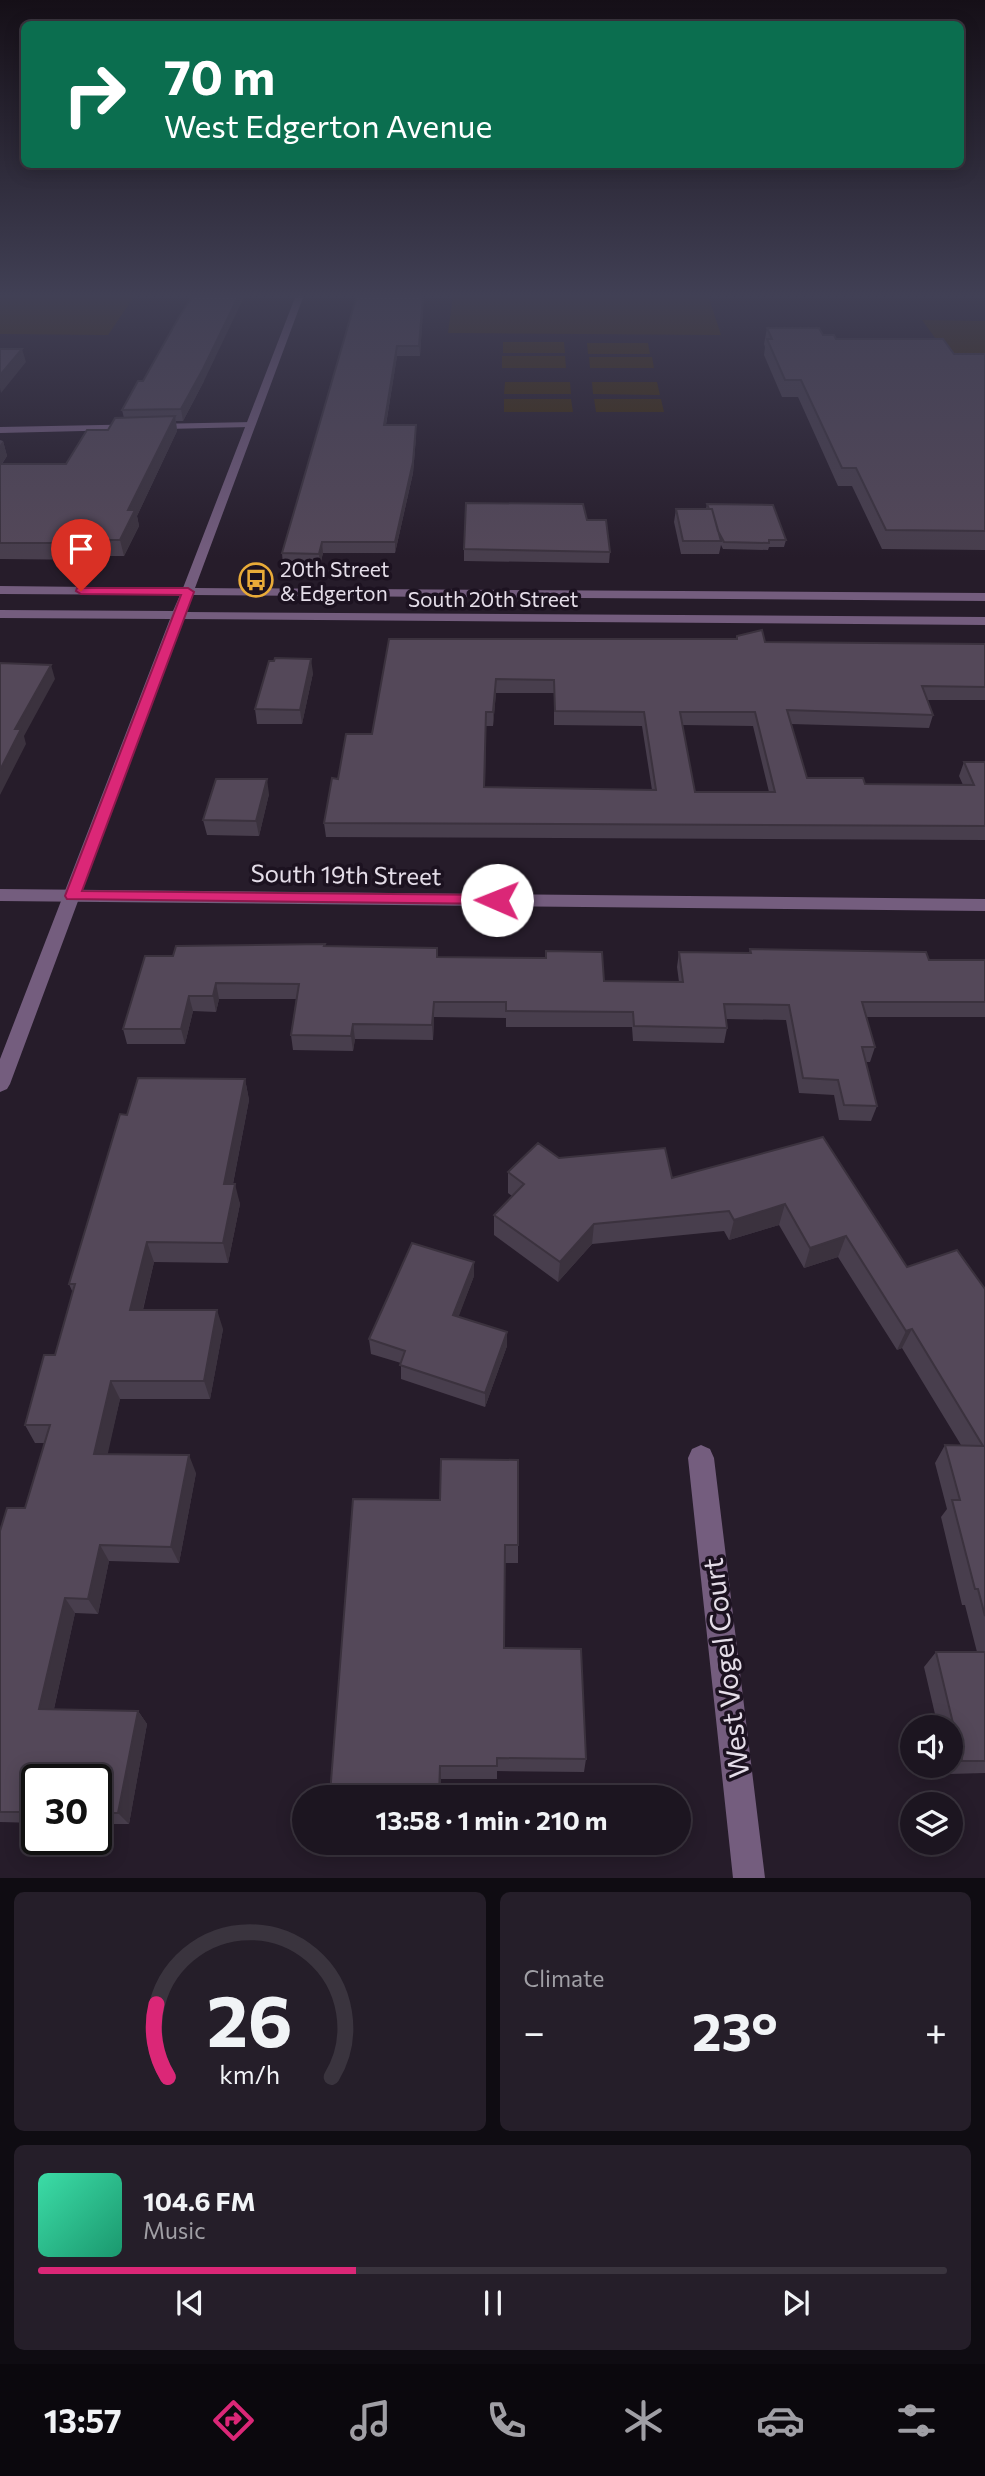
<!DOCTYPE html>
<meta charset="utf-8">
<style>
body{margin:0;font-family:Commissioner,sans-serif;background:#251e29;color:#f1f3f6;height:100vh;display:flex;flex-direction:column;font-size:26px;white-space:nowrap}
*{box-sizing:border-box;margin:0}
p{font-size:23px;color:#a09fa5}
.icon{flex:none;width:38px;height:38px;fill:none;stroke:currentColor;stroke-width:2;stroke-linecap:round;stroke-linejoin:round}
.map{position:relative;height:1878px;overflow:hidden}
.details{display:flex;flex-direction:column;gap:14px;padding:14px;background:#0f0c12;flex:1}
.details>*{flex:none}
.hud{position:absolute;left:21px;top:21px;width:943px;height:147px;border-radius:10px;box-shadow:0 4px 18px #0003,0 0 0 2px #3a343e;background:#0b6e4f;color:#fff;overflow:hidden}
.fabs{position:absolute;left:900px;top:1715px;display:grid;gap:14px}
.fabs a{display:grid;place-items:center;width:63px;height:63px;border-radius:50%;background:#1c1520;box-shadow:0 4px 18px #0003,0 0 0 2px #3a343e;font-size:35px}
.speed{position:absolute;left:21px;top:1764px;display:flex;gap:14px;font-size:35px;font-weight:700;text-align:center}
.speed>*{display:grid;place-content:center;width:91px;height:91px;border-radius:50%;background:#1c1520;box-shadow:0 4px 18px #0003,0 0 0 2px #3a343e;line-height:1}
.speed .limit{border:4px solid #111;border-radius:10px;background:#fff;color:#111}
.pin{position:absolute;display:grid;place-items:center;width:60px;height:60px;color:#fff;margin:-72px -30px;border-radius:50% 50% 50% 0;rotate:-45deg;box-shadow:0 0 7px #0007}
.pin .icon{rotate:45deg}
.me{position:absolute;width:77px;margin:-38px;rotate:271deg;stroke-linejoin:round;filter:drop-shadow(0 0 5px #0008)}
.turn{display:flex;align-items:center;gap:24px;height:147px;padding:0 28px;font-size:32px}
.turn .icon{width:91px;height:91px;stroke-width:2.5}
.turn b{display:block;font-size:49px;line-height:60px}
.big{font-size:52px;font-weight:700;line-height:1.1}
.details .tile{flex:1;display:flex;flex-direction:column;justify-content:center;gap:10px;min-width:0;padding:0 24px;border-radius:10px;background:#251e29}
.details .dial{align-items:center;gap:0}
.dial svg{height:182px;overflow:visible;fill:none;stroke:#3a343e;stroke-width:7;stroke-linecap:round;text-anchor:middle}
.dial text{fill:#f1f3f6;stroke:none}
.song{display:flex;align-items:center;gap:21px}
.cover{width:84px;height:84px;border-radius:10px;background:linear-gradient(135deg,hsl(160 70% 55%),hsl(160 70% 35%))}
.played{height:7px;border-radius:4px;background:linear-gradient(90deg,#db2777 35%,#3a343e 35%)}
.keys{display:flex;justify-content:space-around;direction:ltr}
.heat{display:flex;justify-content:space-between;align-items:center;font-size:38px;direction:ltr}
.details .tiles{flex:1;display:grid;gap:14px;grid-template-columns:1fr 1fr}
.tile:last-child{grid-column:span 2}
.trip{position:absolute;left:292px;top:1785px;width:399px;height:70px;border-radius:35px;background:#1c1520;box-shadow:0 4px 18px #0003,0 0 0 2px #3a343e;font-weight:700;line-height:70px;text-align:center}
.dock{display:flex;height:112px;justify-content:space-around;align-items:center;background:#0b080d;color:#a09fa5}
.dock .icon{width:49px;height:49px}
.dock .active{color:#db2777}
.dock b{font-size:32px;color:#f1f3f6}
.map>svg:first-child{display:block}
.green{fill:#3d2a07}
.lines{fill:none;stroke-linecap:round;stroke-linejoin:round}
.minor{fill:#745d7e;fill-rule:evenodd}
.tertiary{fill:#745d7e;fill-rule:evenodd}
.wall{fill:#483e4d;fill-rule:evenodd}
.shaded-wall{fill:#3b323e}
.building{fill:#544859;stroke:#3b323e;stroke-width:2;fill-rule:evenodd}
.route{fill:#db2777;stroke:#8e194d;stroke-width:2}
.labels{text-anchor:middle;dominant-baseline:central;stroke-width:7;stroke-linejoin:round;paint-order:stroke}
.far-poi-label{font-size:21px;fill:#e4dde8;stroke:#1c1220;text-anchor:start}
.far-street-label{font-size:21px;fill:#e4dde8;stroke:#1c1220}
.street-label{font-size:24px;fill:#e4dde8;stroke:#1c1220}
.near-street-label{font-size:28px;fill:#e4dde8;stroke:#1c1220}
</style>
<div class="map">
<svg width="985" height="1878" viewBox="0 0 985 1878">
<rect width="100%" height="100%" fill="#261c2a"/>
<path class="green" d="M0 295H135L108 335 0 334Z
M453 295H708L721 335 448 333Z
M922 320 985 321V364H954Z
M503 342H564L565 353H503Z
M587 343H648L650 354H588Z
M502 356H565L566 368H502Z
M589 357H652L654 368H590Z
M505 382H570L571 394H504Z
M592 382H657L660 395 593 394Z
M504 399H571L573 412H504Z
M594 399H661L664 412H596Z"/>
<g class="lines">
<path class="minor" d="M253 422 255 424 250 427 0 433V427Z
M0 889 985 899V911L0 901Z
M701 1445 710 1449 714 1458 765 1878H733L688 1458 692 1449Z"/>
<path class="tertiary" d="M296 295H304L195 588 985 593V601L192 595 186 612 985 617V625L183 619 10 1084 7 1089 0 1092V1059L170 619 0 618V610L173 611 180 595 0 594V586L183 588Z"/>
</g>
<path class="wall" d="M424 295 420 356H397L386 425 416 436 413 473 395 553H323L320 565H283L282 553Z
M767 328 823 335 836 339 954 354H985V550L882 549 852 486H838L798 397H782L764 355 765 347 764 344Z
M204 381 183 421H176L177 431 137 516 139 526 124 556H100L99 560 0 559V440L3 441 7 456 2 464H66L124 418 122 410Z
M707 504 786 540 784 547H769L768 550 723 549 721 545 719 554H681L674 522 676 509H706Z
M464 549 610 552 609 563 464 561Z
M737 636 765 642 985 644V700H927L933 715 929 728 791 724 807 778 865 784 963 785 959 776 964 762H985V840L326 837 324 823 338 779 372 734 389 639H736ZM496 693H554V725L642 726 652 790 485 787 486 726H493ZM682 725 753 726 769 792H695Z
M313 673 302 724H257L255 709Z
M269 794 259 836 207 835 203 820Z
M325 946 437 957 546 958V951L604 981 679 982 677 967 679 952 749 953 750 949 929 960H985V1017H866L875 1047 870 1062H866L877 1106 871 1121 839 1120 834 1095 799 1093 786 1020 726 1019 727 1028 724 1043 633 1041 632 1027H506V1018L434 1017 433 1040 355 1039 353 1051 293 1050 291 1035 296 999H219L216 1012 193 1011 185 1044H127L123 1029 173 956Z
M245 1079 249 1100 233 1184 240 1204 228 1263 154 1262 143 1310 223 1329 210 1399H120L107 1454 196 1473 179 1563 109 1561 98 1614 75 1613 54 1709 138 1711 147 1724 129 1824H96V1780H37V1823L0 1822V1531L25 1508 45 1443H35L25 1425 55 1355 73 1293 69 1284 127 1115Z
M823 1137 907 1267 985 1289V1773L949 1774 947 1766H950V1727H938L924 1667 936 1652H977L965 1605H962L941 1517 947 1509 935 1463 945 1445H961L902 1348 897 1350 838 1257 804 1268 779 1225 729 1240 724 1231 592 1244 558 1282 494 1235V1215L512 1196 508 1193V1172L559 1158 672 1178Z
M474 1276 458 1317 507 1346 485 1407 401 1379V1363L371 1354 369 1339Z
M353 1499 518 1545V1563H505L504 1648 586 1759 584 1772 497 1771V1779H441V1797H332L330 1794Z"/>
<path class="shaded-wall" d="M239 295H245L204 381 183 421 181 409Z
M423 295H424L420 356 419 346Z
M397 346V356L384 436V425Z
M22 349 26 362 1 393 0 388V375Z
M175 416 177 431 137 516 139 526 124 556 120 540 128 510Z
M416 425V436L413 473 395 553V542Z
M3 441 7 456 0 466V445Z
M97 540 100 556 99 560 95 543Z
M322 542 323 553 320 565 319 554Z
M311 659 313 673 302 724 300 710Z
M51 665 55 679 24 736 26 744 0 795V770L15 729Z
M496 679V693L493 726V712Z
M267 779 269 794 259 836 256 821Z
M216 983 219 999 216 1012 213 996Z
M189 996 193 1011 185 1044 181 1029Z
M434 1002V1017L433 1040 432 1025Z
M353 1024 355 1039 353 1051 351 1036Z
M245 1079 249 1100 229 1204 224 1184Z
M235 1184 240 1204 228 1263 223 1243Z
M785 1204 779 1225 729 1240 734 1220Z
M594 1224 592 1244 558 1282 560 1262Z
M846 1236 838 1257 804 1268 810 1248Z
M147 1242 154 1262 138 1329 130 1310Z
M474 1262V1276L454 1329 453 1315Z
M217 1310 223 1329 210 1399 204 1381Z
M912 1329 902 1348 897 1350 906 1331Z
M507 1332V1346L485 1407V1393Z
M111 1381 120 1399 104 1471 94 1454Z
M189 1455 196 1473 179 1563 171 1547Z
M100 1545 109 1561 98 1614 88 1599Z
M65 1598 75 1613 51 1722 39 1709Z
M138 1711 147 1724 129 1824 118 1813Z
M440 1766 441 1779V1797H439Z"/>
<path class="building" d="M193 295H239L203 369 181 409 122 410 138 381H143L179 317Z
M357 295H423L419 346H397L384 425H416L413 462 395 542H322L319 554 282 553Z
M767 328H819L823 335H834L836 339H943L954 354H985V531L886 530 856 468H842L801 380H785L767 339H772Z
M0 349H22L0 375Z
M175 416 128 510H135L120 540H97L95 543H0V464H66L87 430H108L115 418Z
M466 503 583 504 587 520H606L610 552 464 549Z
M707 504 773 505 786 540H769V543L724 542 718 531 712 509H709Z
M676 509H712L721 541H683Z
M762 630 765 642 985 644V687L922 686 933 715 787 710 807 778H863L865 784 974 785 964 762H985V826L324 823 332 778 338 779 346 734H372L389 639H737V636ZM496 679 554 680 555 711 644 712 656 790 484 787 486 712H493ZM680 712H755L775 792H695Z
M275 658 311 659 300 710 255 709 269 661H274Z
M0 663 51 665 15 729H21L0 770Z
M216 779H267L256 821 203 820Z
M325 944 324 946 437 948V957L546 958V951L602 952 604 981 683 982 679 952 751 953 750 949 926 952 929 960H985V1002H862L875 1047H862L877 1106 844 1105 838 1080 803 1078 789 1005 724 1004 727 1028 634 1026 633 1012 506 1011V1002H434L432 1025 353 1024 351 1036 291 1035 299 984 216 983 213 996H189L181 1029H123L145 956H173L176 946Z
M138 1078 245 1079 224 1184H235L223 1243 147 1242 130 1310H217L204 1381H111L94 1454 189 1455 171 1547 100 1545 88 1599 65 1598 39 1709 138 1711 118 1813H96V1780H37V1812H0V1531L7 1508H25L50 1425H25L44 1355H55L75 1284H69L120 1114 127 1115Z
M823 1137 907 1267 957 1250 985 1289V1616L978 1589H975L952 1500H960L945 1445 983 1446 912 1329 906 1331 846 1236 810 1248 785 1204 734 1220 729 1211 594 1224 560 1262 494 1215 524 1184 508 1172 538 1143 559 1158 665 1148 672 1178Z
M412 1243 474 1262 453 1315 507 1332 485 1393 400 1365 405 1351 369 1339Z
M441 1459 518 1460V1545H505L504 1648 581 1649 586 1759 497 1758V1766H440L439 1795 330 1794 353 1499 440 1500Z
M936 1652H985V1761H962Z"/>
<linearGradient id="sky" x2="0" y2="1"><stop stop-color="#150f17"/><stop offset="0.53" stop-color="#414055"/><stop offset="1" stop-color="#414055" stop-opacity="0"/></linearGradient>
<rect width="985" height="558" fill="url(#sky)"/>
<path class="route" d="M77 588H188L194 592 82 891 497 895 505 900 502 904 67 899 65 896 181 595 81 594 76 591Z"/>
<defs>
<symbol id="bus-ring" viewBox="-11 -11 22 22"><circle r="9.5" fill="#1c1220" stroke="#e9ab38" stroke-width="1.5"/><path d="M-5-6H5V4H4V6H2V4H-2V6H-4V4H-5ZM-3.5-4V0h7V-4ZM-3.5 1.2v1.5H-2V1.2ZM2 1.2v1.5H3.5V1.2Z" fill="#e9ab38"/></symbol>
</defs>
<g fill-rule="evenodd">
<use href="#bus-ring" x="237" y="561" width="38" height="38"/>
</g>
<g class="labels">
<g class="far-poi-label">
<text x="280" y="568">20th Street<tspan x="280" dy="24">&amp; Edgerton</tspan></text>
</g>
<g class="far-street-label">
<text x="493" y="598">South 20th Street</text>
</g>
<g class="street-label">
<text transform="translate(346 874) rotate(1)">South 19th Street</text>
</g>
<g class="near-street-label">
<text transform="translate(725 1668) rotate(-97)">West Vogel Court</text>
</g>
</g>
</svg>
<div class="fabs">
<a><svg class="icon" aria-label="sound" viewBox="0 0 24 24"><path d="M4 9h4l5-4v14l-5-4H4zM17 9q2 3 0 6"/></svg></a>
<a><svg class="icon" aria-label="layers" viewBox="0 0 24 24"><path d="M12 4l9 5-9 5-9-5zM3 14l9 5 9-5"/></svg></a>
</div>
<div class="speed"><div class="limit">30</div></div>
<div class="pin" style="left:81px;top:591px;background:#d93025"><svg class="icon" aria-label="arrive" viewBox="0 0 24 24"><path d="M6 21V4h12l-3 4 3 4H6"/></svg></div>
<svg class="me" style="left:497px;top:900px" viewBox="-20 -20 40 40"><circle r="19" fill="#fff"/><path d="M0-13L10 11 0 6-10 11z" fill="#db2777"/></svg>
<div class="trip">13:58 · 1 min · 210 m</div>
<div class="hud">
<div class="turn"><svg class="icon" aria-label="right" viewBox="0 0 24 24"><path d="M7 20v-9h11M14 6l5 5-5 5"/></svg><div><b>70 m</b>West Edgerton Avenue</div></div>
</div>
</div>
<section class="details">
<div class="tiles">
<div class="tile dial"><svg viewBox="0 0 100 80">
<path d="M14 69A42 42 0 1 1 86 69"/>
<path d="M14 69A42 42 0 0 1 9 37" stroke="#db2777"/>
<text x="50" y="56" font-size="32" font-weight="700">26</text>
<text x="50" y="72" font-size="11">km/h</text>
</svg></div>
<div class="tile"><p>Climate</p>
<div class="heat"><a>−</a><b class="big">23°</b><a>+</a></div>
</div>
<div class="tile">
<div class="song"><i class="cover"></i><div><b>104.6 FM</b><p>Music</p></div></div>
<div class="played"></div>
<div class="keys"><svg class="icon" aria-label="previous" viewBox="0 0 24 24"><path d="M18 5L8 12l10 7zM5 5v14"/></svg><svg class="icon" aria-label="pause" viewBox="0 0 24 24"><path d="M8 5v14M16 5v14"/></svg><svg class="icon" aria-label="next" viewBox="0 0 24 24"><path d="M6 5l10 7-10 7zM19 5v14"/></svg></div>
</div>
</div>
</section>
<nav class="dock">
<b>13:57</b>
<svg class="icon active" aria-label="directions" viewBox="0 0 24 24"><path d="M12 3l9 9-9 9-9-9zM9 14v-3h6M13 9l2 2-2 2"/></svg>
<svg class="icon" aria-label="music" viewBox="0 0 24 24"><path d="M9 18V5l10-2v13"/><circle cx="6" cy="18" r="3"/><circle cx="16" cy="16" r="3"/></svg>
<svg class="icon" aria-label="phone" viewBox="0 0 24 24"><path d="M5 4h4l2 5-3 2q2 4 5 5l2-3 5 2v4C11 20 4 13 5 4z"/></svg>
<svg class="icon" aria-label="climate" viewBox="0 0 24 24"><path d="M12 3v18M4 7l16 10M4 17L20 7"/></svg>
<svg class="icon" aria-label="car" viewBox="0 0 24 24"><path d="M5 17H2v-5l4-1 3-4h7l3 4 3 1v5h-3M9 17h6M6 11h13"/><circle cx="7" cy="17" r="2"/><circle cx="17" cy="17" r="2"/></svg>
<svg class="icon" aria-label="filters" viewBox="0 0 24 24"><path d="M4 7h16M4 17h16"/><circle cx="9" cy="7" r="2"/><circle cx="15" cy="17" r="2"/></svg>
</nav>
